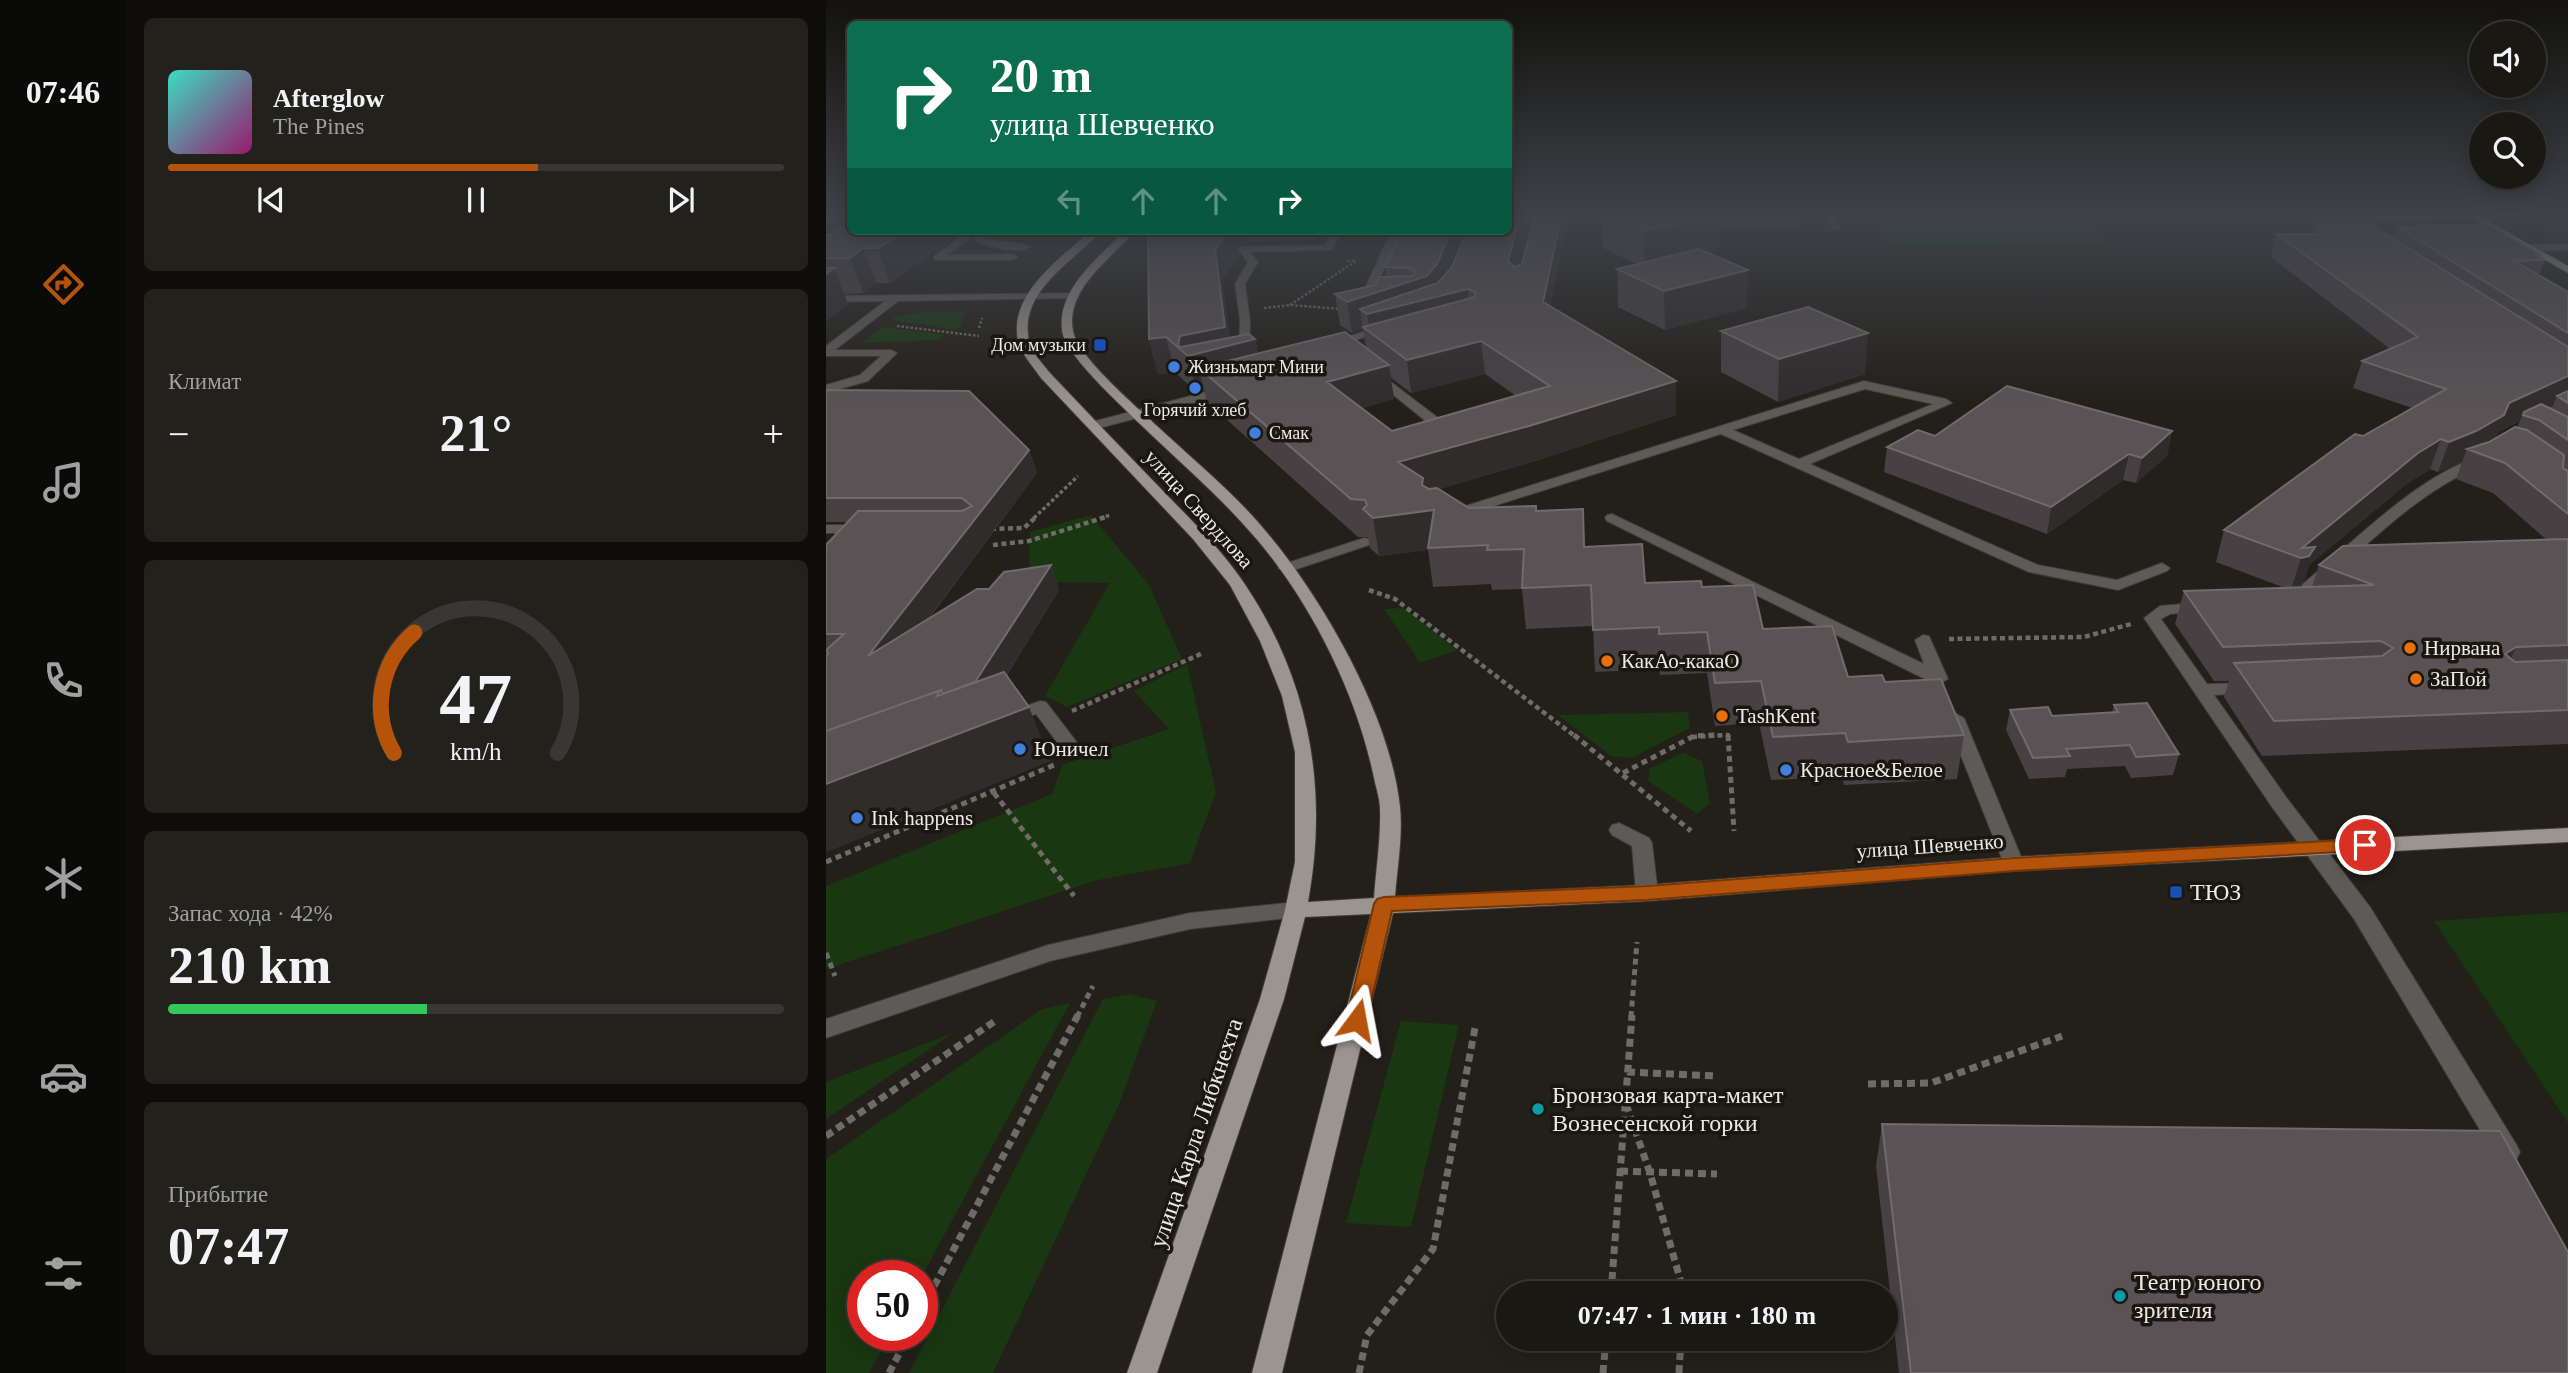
<!DOCTYPE html>
<html lang="ru">
<meta charset="utf-8">
<style>
body{margin:0;font-family:"Times New Roman",serif;background:#23211c;color:#f1f3f6;height:100vh;display:flex;flex-direction:column;font-size:26px;white-space:nowrap}
*{box-sizing:border-box;margin:0}
p{font-size:23px;color:#9fa0a0}
.icon{flex:none;width:38px;height:38px;fill:none;stroke:currentColor;stroke-width:2;stroke-linecap:round;stroke-linejoin:round}
.map{position:relative;flex:1;overflow:hidden}
.panel{display:flex;flex-direction:column;gap:18px;padding:18px;background:#0e0d0a;width:700px}
.panel>*{flex:none}
.top-card{position:absolute;left:21px;top:21px;width:665px;height:214px;border-radius:10px;box-shadow:0 4px 18px #0003,0 0 0 2px #383733;background:#0b6e4f;color:#fff;overflow:hidden}
.fabs{position:absolute;left:1643px;top:21px;display:grid;gap:14px}
.fabs a{display:grid;place-items:center;width:77px;height:77px;border-radius:50%;background:#1a1813;box-shadow:0 4px 18px #0003,0 0 0 2px #383733;font-size:35px}
.speed{position:absolute;left:21px;top:1260px;display:flex;gap:14px;font-size:35px;font-weight:700;text-align:center}
.speed>*{display:grid;place-content:center;width:91px;height:91px;border-radius:50%;background:#1a1813;box-shadow:0 4px 18px #0003,0 0 0 2px #383733;line-height:1}
.speed .limit{border:10px solid #d22;background:#fff;color:#111}
.pin{position:absolute;display:grid;place-items:center;width:60px;height:60px;color:#fff;margin:-30px;border:4px solid #fff;border-radius:50%;box-shadow:0 2px 7px #0007}
.me{position:absolute;width:77px;margin:-38px;rotate:13deg;stroke-linejoin:round;filter:drop-shadow(0 0 5px #0008)}
.turn{display:flex;align-items:center;gap:24px;height:147px;padding:0 28px;font-size:32px}
.turn .icon{width:91px;height:91px;stroke-width:2.5}
.turn b{display:block;font-size:49px;line-height:60px}
.lanes{display:flex;align-items:center;height:66px;padding:0 28px;background:#0003;justify-content:center;gap:35px;direction:ltr}
.lanes .off{opacity:.35}
.big{font-size:52px;font-weight:700;line-height:1.1}
.panel .card{flex:1;display:flex;flex-direction:column;justify-content:center;gap:10px;min-width:0;padding:0 24px;border-radius:10px;background:#23211c}
.panel .dial{align-items:center;gap:0}
.dial svg{height:182px;overflow:visible;fill:none;stroke:#383733;stroke-width:7;stroke-linecap:round;text-anchor:middle}
.dial text{fill:#f1f3f6;stroke:none}
.song{display:flex;align-items:center;gap:21px}
.cover{width:84px;height:84px;border-radius:10px;background:linear-gradient(135deg,hsl(170 70% 55%),hsl(320 70% 35%))}
.played{height:7px;border-radius:4px;background:linear-gradient(90deg,#b45309 60%,#383733 60%)}
.keys{display:flex;justify-content:space-around;direction:ltr}
.heat{display:flex;justify-content:space-between;align-items:center;font-size:38px;direction:ltr}
.charge{height:10px;border-radius:5px;background:linear-gradient(90deg,#34c759 42%,#383733 0)}
.trip{position:absolute;left:670px;top:1281px;width:402px;height:70px;border-radius:35px;background:#1a1813;box-shadow:0 4px 18px #0003,0 0 0 2px #383733;font-weight:700;line-height:70px;text-align:center}
main{display:flex;flex:1;min-height:0}
.menu{display:flex;flex-direction:column;width:126px;justify-content:space-around;align-items:center;background:#0a0a08;color:#9fa0a0}
.menu .icon{width:49px;height:49px}
.menu .current{color:#b45309}
.menu b{font-size:32px;color:#f1f3f6}
.map>svg:first-child{display:block}
.industrial{fill:#312417}
.green{fill:#193711}
.lines{fill:none;stroke-linecap:round;stroke-linejoin:round}
.minor-casing{stroke:#3f3c36;stroke-width:2}
.major-casing{stroke:#3f3c36;stroke-width:2}
.path-far4{stroke:#6e6c66;stroke-width:2.5;stroke-dasharray:2.5 2;stroke-linecap:butt}
.path-far3{stroke:#6e6c66;stroke-width:3.5;stroke-dasharray:3.5 2.5;stroke-linecap:butt}
.path-far2{stroke:#6e6c66;stroke-width:4.5;stroke-dasharray:5 3.5;stroke-linecap:butt}
.path-far1{stroke:#6e6c66;stroke-width:5;stroke-dasharray:6 4.5;stroke-linecap:butt}
.path{stroke:#6e6c66;stroke-width:7;stroke-dasharray:8 5;stroke-linecap:butt}
.minor{fill:#5e5a58;fill-rule:evenodd}
.major{fill:#9b948f;fill-rule:evenodd}
.wall{fill:#474144;fill-rule:evenodd}
.shaded-wall{fill:#312c2c}
.building{fill:#595355;stroke:#706b6c;stroke-width:2}
.route{fill:#b45309;stroke:#753606;stroke-width:2}
.transit-dot{fill:#1a4fb4;stroke:#1a1610;stroke-width:2.5}
.shop-dot{fill:#3f7fe0;stroke:#1a1610;stroke-width:2.5}
.food-dot{fill:#e8710a;stroke:#1a1610;stroke-width:2.5}
.culture-dot{fill:#0f9aa8;stroke:#1a1610;stroke-width:2.5}
.labels{text-anchor:middle;dominant-baseline:central;stroke-width:7;stroke-linejoin:round;paint-order:stroke}
.far-poi-label{font-size:18px;fill:#eceae5;stroke:#1a1610;text-anchor:start}
.street-label{font-size:21px;fill:#eceae5;stroke:#1a1610}
.poi-label{font-size:21px;fill:#eceae5;stroke:#1a1610;text-anchor:start}
.near-poi-label{font-size:24px;fill:#eceae5;stroke:#1a1610;text-anchor:start}
.near-street-label{font-size:24px;fill:#eceae5;stroke:#1a1610}
</style>
<main>
<nav class="menu">
<b>07:46</b>
<svg class="icon current" aria-label="directions" viewBox="0 0 24 24"><path d="M12 3l9 9-9 9-9-9zM9 14v-3h6M13 9l2 2-2 2"/></svg>
<svg class="icon" aria-label="music" viewBox="0 0 24 24"><path d="M9 18V5l10-2v13"/><circle cx="6" cy="18" r="3"/><circle cx="16" cy="16" r="3"/></svg>
<svg class="icon" aria-label="phone" viewBox="0 0 24 24"><path d="M5 4h4l2 5-3 2q2 4 5 5l2-3 5 2v4C11 20 4 13 5 4z"/></svg>
<svg class="icon" aria-label="climate" viewBox="0 0 24 24"><path d="M12 3v18M4 7l16 10M4 17L20 7"/></svg>
<svg class="icon" aria-label="car" viewBox="0 0 24 24"><path d="M5 17H2v-5l4-1 3-4h7l3 4 3 1v5h-3M9 17h6M6 11h13"/><circle cx="7" cy="17" r="2"/><circle cx="17" cy="17" r="2"/></svg>
<svg class="icon" aria-label="filters" viewBox="0 0 24 24"><path d="M4 7h16M4 17h16"/><circle cx="9" cy="7" r="2"/><circle cx="15" cy="17" r="2"/></svg>
</nav>
<section class="panel">
<div class="card">
<div class="song"><i class="cover"></i><div><b>Afterglow</b><p>The Pines</p></div></div>
<div class="played"></div>
<div class="keys"><svg class="icon" aria-label="previous" viewBox="0 0 24 24"><path d="M18 5L8 12l10 7zM5 5v14"/></svg><svg class="icon" aria-label="pause" viewBox="0 0 24 24"><path d="M8 5v14M16 5v14"/></svg><svg class="icon" aria-label="next" viewBox="0 0 24 24"><path d="M6 5l10 7-10 7zM19 5v14"/></svg></div>
</div>
<div class="card"><p>Климат</p>
<div class="heat"><a>−</a><b class="big">21°</b><a>+</a></div>
</div>
<div class="card dial"><svg viewBox="0 0 100 80">
<path d="M14 69A42 42 0 1 1 86 69"/>
<path d="M14 69A42 42 0 0 1 23 16" stroke="#b45309"/>
<text x="50" y="56" font-size="32" font-weight="700">47</text>
<text x="50" y="72" font-size="11">km/h</text>
</svg></div>
<div class="card"><p>Запас хода · 42%</p><b class="big">210 km</b><div class="charge"></div></div>
<div class="card"><p>Прибытие</p><b class="big">07:47</b></div>
</section>
<div class="map">
<svg width="1742" height="1373" viewBox="0 0 1742 1373">
<rect width="100%" height="100%" fill="#232019"/>
<path class="industrial" d="M1685 213H1742V234L1726 235Z"/>
<path class="green" d="M1044 213H1251L1280 243 1061 246Z
M103 311 139 312 134 328 126 329 64 320 72 316Z
M58 327 119 335 112 340 35 343Z
M265 515 323 585 356 659 241 707 219 696 284 583 203 582 204 532Z
M576 608H577L631 650 594 663 558 609Z
M361 664 390 792 364 863 272 880 0 969V886L226 794 236 765 343 729 308 691Z
M862 712 864 728 805 758 785 756 732 715Z
M857 753 876 761 884 803 871 814 822 781 824 768Z
M1742 912V1123L1608 921Z
M304 994 331 1001 293 1104 167 1373H83L277 999Z
M244 1003 96 1276H37V1335H64L43 1373H0V1159L216 1009Z
M575 1021 633 1025 585 1227 520 1223Z
M129 1032 0 1119V1082Z"/>
<g class="lines">
<defs>
<path id="minor" d="M1000 213H1008L1013 229H1007Z
M1647 213 1651 216 1650 218 1485 221 1481 218 1485 215Z
M142 231H159L158 238C172 243 191 240 204 247 189 255 165 247 150 241L149 235 121 255 187 254 192 257 187 260H108V256Z
M507 231H517L505 250 424 252 432 262 419 284 424 320 423 360 413 362 414 320 409 284 422 262 412 249 414 247 499 245Z
M565 231H575L547 293 558 303 553 306 545 304 537 293Z
M1742 244V250L1702 251 1697 248 1702 245Z
M248 293 253 296 252 298 72 301 9 350H65L71 353 69 355 42 381 0 393V385L34 375 55 356H0V346L59 301 0 302V296Z
M560 324 564 325V329L507 347 501 344Z
M544 372H552L628 430V436H618L544 376Z
M1038 381 1120 399 1126 403 984 464 1212 565 1291 580 1336 563 1344 568 1341 571 1292 590 1203 572 895 434 630 518H620L618 515 620 512ZM1039 389 1107 404 973 459 907 430Z
M402 386 408 390 406 393 266 430 260 426 262 423Z
M1654 457 1659 458V464C1593 490 1542 545 1489 590H1477L1475 587 1477 584C1525 544 1596 472 1654 457Z
M786 514 1098 664 1089 640 1097 635 1103 636 1122 679 1113 684 1107 683 781 521 779 518 781 515Z
M0 525H38L45 529 38 533H0Z
M538 538 543 539 545 542 543 545 465 571 460 573 452 568 455 565Z
M1378 602 1386 607 1384 610 1344 614 1335 619 1381 684 1423 683 1432 688 1423 693 1388 695 1460 797 1544 907 1690 1144 1694 1152 1690 1160 1681 1163 1672 1160 1528 919 1446 807 1318 618 1334 606Z
M214 701 220 702 253 745 255 749 253 753H239L210 714 183 723 174 718 177 714Z
M1129 713 1138 718 1198 864 1195 869 1188 871 1181 869 1178 864 1120 718Z
M793 823 823 838 826 843 832 893 829 898 821 901 813 898 810 893 806 846 786 835 783 830 786 825Z
M470 902 478 904 481 910 478 916 364 929 224 961 0 1038V1019L222 945 364 913Z"/>
<path id="major" d="M1637 213H1647L1742 266V273Z
M265 231H275C248 261 192 292 203 340 206 353 216 363 223 372 261 412 299 452 337 491 365 520 395 549 418 583 483 679 503 788 482 902L548 898C550 869 555 838 554 809 554 799 550 788 548 778 530 690 480 592 419 526 386 489 348 457 313 423 295 405 238 354 236 330 231 289 273 257 299 231H309C285 259 239 289 247 331 251 356 311 407 331 426 364 457 401 487 431 521 493 591 564 713 574 807 577 836 571 869 569 897L821 885 1188 857 1742 828V842L1188 871 821 901 567 913 456 1373H426L545 914 479 917 458 999 331 1373H301L434 999 459 910 469 862V752L456 696 434 641 404 585 367 539 215 378C207 366 195 354 192 340 182 295 235 257 265 231Z"/>
</defs>
<use href="#minor" class="minor-casing"/>
<use href="#major" class="major-casing"/>
<path class="path-far4" d="M464 305 530 261H520
M438 308 464 305 516 309
M71 326 153 336
M153 328 156 318"/>
<path class="path-far3" d="M208 518 252 476
M274 518 285 515"/>
<path class="path-far2" d="M165 529 198 528 210 517
M167 545 203 541 280 517
M543 590 569 599 750 737
M1123 639 1258 637 1305 624
M246 711 377 653
M866 737 902 735V737"/>
<path class="path-far1" d="M748 735 865 831
M902 735 908 831
M797 773 868 736 890 735
M168 793 248 896
M0 862 228 765
M0 953 9 976
M251 1017 267 986
M805 1017 811 942"/>
<path class="path" d="M801 1072 891 1076
M1042 1084 1105 1083 1236 1036
M800 1104 824 1173 858 1293
M0 1136 172 1019
M794 1171 891 1174
M786 1282 891 1289
M785 1293 806 1015
M96 1309 252 1015
M63 1373 83 1335
M533 1373 541 1335 607 1249 649 1028
M777 1373 780 1339
M853 1373 855 1339"/>
<use href="#minor" class="minor"/>
<use href="#major" class="major"/>
</g>
<path class="wall" d="M0 213 24 231H138L64 283H50L37 293 18 294 22 304 0 321Z
M704 213 691 266 725 306 850 381V415L706 462 613 489 643 508 711 511 757 509 759 547 819 583 876 587 937 629 1022 677 1059 682 1138 735 1131 779 1018 785 1016 777 945 780 933 723 889 726 881 673 834 675 833 669 769 672 767 626 700 629 696 589 666 590 665 584 607 587 602 550 553 556 544 548 542 537H532L381 402 378 390 370 392 349 372 332 374 323 339 322 231H496L490 240 425 241 412 246 414 256 396 280 404 338 429 339 432 354 540 348 537 329 526 333 514 325 509 294 550 285 560 277 559 267 638 231 623 270ZM659 374 690 396 566 431 535 408 568 399 564 377 585 393Z
M775 213H1000L999 218 968 227V225L967 228 893 230V250L881 252 921 308 839 330 792 307 791 269 811 264 777 248Z
M1488 224 1567 238 1571 227 1713 254 1712 256 1719 260 1713 275 1742 292V744L1436 756 1398 697 1403 681H1388L1349 624 1358 591 1459 588 1390 562 1398 530 1537 436 1586 408 1527 388 1536 361 1564 349 1445 257 1450 234H1486ZM1694 421 1691 428 1669 438 1672 432ZM1636 462 1630 479 1667 493 1721 540 1493 565 1486 587 1473 588 1479 579 1483 565 1582 483 1604 469 1612 472Z
M895 331 1039 374 952 402 895 372Z
M0 390 203 450 211 473 102 620 163 589 225 565 233 590 181 675 224 761 0 852V545L21 522H0Z
M1346 431 1341 456 1310 483 1297 480 1221 534 1058 472 1061 447 1109 436Z
M1288 705 1353 754 1347 775 1305 778 1299 766 1241 769 1239 777 1203 779 1180 730 1184 710 1226 716 1286 713Z
M1056 1124 1742 1373H1073L1050 1166Z"/>
<path class="shaded-wall" d="M19 213H24V231L0 248V224Z
M695 213H704L684 290 682 261Z
M736 213H743L719 333 717 302Z
M973 213H1000L999 218 968 227 969 214Z
M893 214V250L818 267V231Z
M78 231H138L64 283 52 248Z
M403 231H423L425 241 412 246 414 256 396 280 405 345 429 339 436 374 373 369 378 390 370 392 362 356 352 345 354 336 389 249Z
M489 231H496L490 240Z
M625 231H638L615 294 642 289 645 319 544 332 541 314 534 309 537 329 526 333 521 302 601 276Z
M37 248 50 283 37 293 24 258Z
M8 268 22 304 0 321V274Z
M922 270 921 308 839 330 838 291Z
M1042 333 1039 374 952 402 953 359Z
M340 337 349 372 332 374 323 339Z
M655 341 659 374 585 393 581 360Z
M563 365 568 399 507 417 501 382Z
M1742 376V399L1731 396 1727 406 1703 417 1698 412 1694 421 1672 432 1667 444 1641 449 1636 462 1612 472 1623 442 1683 403Z
M850 381V415L706 462 599 493 608 510 602 550 553 556 547 518 572 462Z
M1346 431 1341 456 1310 483 1316 458Z
M1615 439 1604 469 1582 483 1483 565 1479 579 1473 588 1465 590 1475 558 1476 548 1592 453Z
M203 450 211 473 54 683 42 656Z
M1303 454 1297 480 1221 534 1225 507Z
M225 565 233 590 152 721 203 707 224 761 0 852V784L111 696Z
M1690 647 1675 681 1679 654Z"/>
<path class="building" d="M0 213H19L0 224Z
M682 213H695L682 261 688 267 696 264 709 213H736L717 302 850 381 703 426 572 462 597 478 596 485 603 489 611 488 643 508 710 506V511L757 509 758 547 816 544 819 583 875 581 876 587 927 585 937 629 1006 626 1022 677 1056 675 1059 682 1115 679 1138 735 1022 742 1019 733 947 737 935 681 889 683 881 632 833 634V627L767 630 765 585 696 588 698 549 661 550 662 545 602 548 608 510 547 518 537 509 541 505 539 500 525 499 373 368 519 332 563 365 501 382 566 431 724 386 655 341 581 360 537 327 649 297V292L642 289 541 314 534 309 612 283 626 267 641 231H682Z
M775 213H889L893 214 818 231Z
M24 222V231H78L52 248H37L24 258H0V235H3Z
M1542 223 1742 347V376L1683 403 1678 415 1650 431 1623 442 1615 439 1592 453 1476 548 1489 547 1483 556 1475 558 1398 530 1529 434 1537 436 1620 389 1536 361 1592 337 1450 234H1501L1488 224Z
M1661 225 1713 254H1708L1719 260 1688 261 1742 292V333L1571 227Z
M322 231H403L389 249 399 327 354 336 352 345 355 347 423 334 429 339 362 356 340 337 323 339Z
M576 231H625L611 264 601 276 521 302 509 294 550 285 553 277 587 276 589 272 583 268 559 267Z
M873 249 922 270 838 291 791 269Z
M0 268H8L0 274Z
M982 307 1042 333 953 359 895 331Z
M1181 386 1346 431 1316 458 1303 454 1225 507 1061 447 1092 430 1109 436Z
M0 390 143 391 203 450 42 656 151 589H163L178 572 225 565 149 682 117 694 115 690 0 731V657L2 654 0 650 18 634H0V545L32 511H136L146 506 136 498H0Z
M1742 391V403L1731 396Z
M1715 404 1742 417V440L1713 420 1697 415 1698 412Z
M1689 427 1701 430 1738 455 1737 468 1742 471V514L1679 463 1641 449 1663 442Z
M1742 539V645L1690 647 1679 654 1689 662 1742 660V710L1448 721 1408 663 1556 656 1567 648 1555 641 1397 647 1358 591 1548 585 1493 565 1517 546Z
M178 672 203 707 0 784V731L115 690 111 696Z
M1321 703 1353 754 1310 757 1304 745 1240 749 1244 756 1207 758 1184 710 1222 707 1226 716 1292 712 1288 705Z
M1056 1124 1674 1131 1742 1252V1373H1085Z"/>
<linearGradient id="sky" x2="0" y2="1"><stop stop-color="#13120e"/><stop offset="0.53" stop-color="#3f4249"/><stop offset="1" stop-color="#3f4249" stop-opacity="0"/></linearGradient>
<rect width="1742" height="405" fill="url(#sky)"/>
<path class="route" d="M1539 839 1546 841 1548 845 1546 850 1188 871 821 900 566 911 541 1020 538 1026 531 1029 523 1026 520 1020 548 904 551 899 558 897 821 886 1188 858Z"/>
<g class="transit-dot">
<rect x="267" y="338" width="14" height="14" rx="3.5"/>
<rect x="1343" y="885" width="14" height="14" rx="3.5"/>
</g>
<g class="shop-dot">
<circle cx="348" cy="367" r="7"/>
<circle cx="369" cy="388" r="7"/>
<circle cx="429" cy="433" r="7"/>
<circle cx="194" cy="749" r="7"/>
<circle cx="960" cy="770" r="7"/>
<circle cx="31" cy="818" r="7"/>
</g>
<g class="food-dot">
<circle cx="1584" cy="648" r="7"/>
<circle cx="781" cy="661" r="7"/>
<circle cx="1590" cy="679" r="7"/>
<circle cx="896" cy="716" r="7"/>
</g>
<g class="culture-dot">
<circle cx="712" cy="1109" r="7"/>
<circle cx="1294" cy="1296" r="7"/>
</g>
<g class="labels">
<g class="far-poi-label">
<text x="260" y="345" text-anchor="end">Дом музыки</text>
<text x="362" y="367">Жизньмарт Мини</text>
<text x="369" y="410" text-anchor="middle">Горячий хлеб</text>
<text x="443" y="433">Смак</text>
</g>
<g class="street-label">
<text transform="translate(373 509) rotate(48)">улица Свердлова</text>
<text transform="translate(1104 846) rotate(-4)">улица Шевченко</text>
</g>
<g class="poi-label">
<text x="1598" y="648">Нирвана</text>
<text x="795" y="661">КакАо-какаО</text>
<text x="1604" y="679">ЗаПой</text>
<text x="910" y="716">TashKent</text>
<text x="208" y="749">Юничел</text>
<text x="974" y="770">Красное&amp;Белое</text>
<text x="45" y="818">Ink happens</text>
</g>
<g class="near-poi-label">
<text x="1364" y="892">ТЮЗ</text>
<text x="726" y="1095">Бронзовая карта-макет<tspan x="726" dy="28">Вознесенской горки</tspan></text>
<text x="1308" y="1282">Театр юного<tspan x="1308" dy="28">зрителя</tspan></text>
</g>
<g class="near-street-label">
<text transform="translate(370 1133) rotate(-71)">улица Карла Либкнехта</text>
</g>
</g>
</svg>
<div class="fabs">
<a><svg class="icon" aria-label="sound" viewBox="0 0 24 24"><path d="M4 9h4l5-4v14l-5-4H4zM17 9q2 3 0 6"/></svg></a>
<a><svg class="icon" aria-label="search" viewBox="0 0 24 24"><circle cx="10" cy="10" r="6"/><path d="M15 15l6 6"/></svg></a>
</div>
<div class="speed"><div class="limit">50</div></div>
<div class="pin" style="left:1539px;top:845px;background:#d93025"><svg class="icon" aria-label="arrive" viewBox="0 0 24 24"><path d="M6 21V4h12l-3 4 3 4H6"/></svg></div>
<svg class="me" style="left:531px;top:1020px" viewBox="-20 -20 40 40"><path d="M0-17L14 15 0 8-14 15z" fill="#b45309" stroke="#fff" stroke-width="4"/></svg>
<div class="trip">07:47 · 1 мин · 180 m</div>
<div class="top-card">
<div class="turn"><svg class="icon" aria-label="right" viewBox="0 0 24 24"><path d="M7 20v-9h11M14 6l5 5-5 5"/></svg><div><b>20 m</b>улица Шевченко</div></div>
<div class="lanes"><svg class="icon off" aria-label="left" viewBox="0 0 24 24"><path d="M17 20v-9H6M10 6l-5 5 5 5"/></svg><svg class="icon off" aria-label="ahead" viewBox="0 0 24 24"><path d="M12 20V5M6 11l6-6 6 6"/></svg><svg class="icon off" aria-label="ahead" viewBox="0 0 24 24"><path d="M12 20V5M6 11l6-6 6 6"/></svg><svg class="icon" aria-label="right" viewBox="0 0 24 24"><path d="M7 20v-9h11M14 6l5 5-5 5"/></svg></div>
</div>
</div>
</main>
